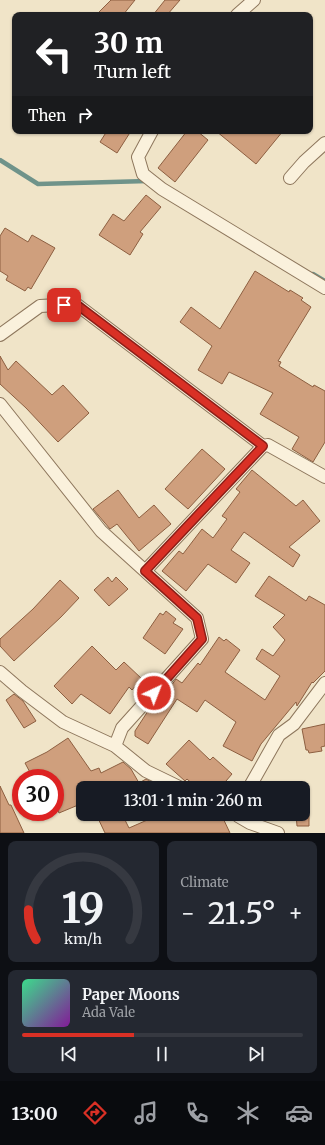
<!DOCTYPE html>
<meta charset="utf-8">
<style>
body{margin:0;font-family:Merriweather,serif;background:#242831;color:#f1f3f6;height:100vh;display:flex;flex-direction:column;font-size:15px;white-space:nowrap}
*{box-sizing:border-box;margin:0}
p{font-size:13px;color:#9ea1a6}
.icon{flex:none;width:22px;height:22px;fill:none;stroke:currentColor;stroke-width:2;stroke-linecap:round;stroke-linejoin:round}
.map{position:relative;height:833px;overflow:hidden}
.side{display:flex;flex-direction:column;gap:8px;padding:8px;background:#0d0f14;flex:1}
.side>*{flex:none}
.top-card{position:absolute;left:12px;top:12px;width:301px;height:122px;border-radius:8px;box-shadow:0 1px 3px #0004;background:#202124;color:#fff;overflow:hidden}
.speed{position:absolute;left:12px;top:769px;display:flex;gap:8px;font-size:20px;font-weight:700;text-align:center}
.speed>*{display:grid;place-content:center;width:52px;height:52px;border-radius:50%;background:#171b24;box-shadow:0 1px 3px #0004;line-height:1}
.speed .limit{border:6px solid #d22;background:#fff;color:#111}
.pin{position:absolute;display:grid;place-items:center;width:34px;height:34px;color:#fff;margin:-17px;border-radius:8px;box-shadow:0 2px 6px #0006}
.me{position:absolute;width:44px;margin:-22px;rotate:43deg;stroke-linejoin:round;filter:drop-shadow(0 0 3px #0008)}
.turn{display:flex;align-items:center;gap:14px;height:84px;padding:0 16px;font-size:18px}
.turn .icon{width:52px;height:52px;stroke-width:2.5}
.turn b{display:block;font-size:28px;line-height:34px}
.then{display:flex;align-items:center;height:38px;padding:0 16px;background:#0003;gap:8px;font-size:15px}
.big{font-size:30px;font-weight:600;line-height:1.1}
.side .widget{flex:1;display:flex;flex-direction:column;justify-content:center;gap:6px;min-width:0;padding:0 14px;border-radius:8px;background:#242831}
.side .dial{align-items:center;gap:0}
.dial svg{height:104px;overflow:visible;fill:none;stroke:#363941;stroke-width:7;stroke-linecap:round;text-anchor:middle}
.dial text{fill:#f1f3f6;stroke:none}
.song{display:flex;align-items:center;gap:12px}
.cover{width:48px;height:48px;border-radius:6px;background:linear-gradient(135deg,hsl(150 70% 55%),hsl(290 70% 35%))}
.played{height:4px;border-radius:2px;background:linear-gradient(90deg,#d93025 40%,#363941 40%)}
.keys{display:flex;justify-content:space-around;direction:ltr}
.heat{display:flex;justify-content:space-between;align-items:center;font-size:22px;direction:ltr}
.side .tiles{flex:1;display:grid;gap:8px;grid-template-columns:1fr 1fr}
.widget:last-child{grid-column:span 2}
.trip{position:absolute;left:76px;top:781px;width:234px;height:40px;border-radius:8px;background:#171b24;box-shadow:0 1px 3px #0004;font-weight:600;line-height:40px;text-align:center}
.tab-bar{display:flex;height:64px;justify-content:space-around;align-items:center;background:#090b0e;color:#9ea1a6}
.tab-bar .icon{width:28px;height:28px}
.tab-bar .active{color:#d93025}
.tab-bar b{font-size:18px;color:#f1f3f6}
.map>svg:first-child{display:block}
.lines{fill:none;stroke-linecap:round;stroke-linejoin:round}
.stream{stroke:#6f938a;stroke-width:4.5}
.building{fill:#cf9f7d;stroke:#8d5f41}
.street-casing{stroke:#8d765c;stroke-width:14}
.street{stroke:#faf1dc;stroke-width:12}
.route-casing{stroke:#8d1f18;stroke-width:10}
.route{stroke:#d93025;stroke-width:7}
</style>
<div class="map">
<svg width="325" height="833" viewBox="0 0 325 833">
<rect width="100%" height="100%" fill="#f0e4c8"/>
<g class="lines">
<path class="stream" d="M0 160 38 184 148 181
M313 274 325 281"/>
</g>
<path class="building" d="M111 0H135L123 15H96Z
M165 0H180L167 15H153Z
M107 131H131L117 153 100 142Z
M187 131H197L208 140 175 182 158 168Z
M216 131H283L256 164Z
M146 195 161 207 140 232 143 234 130 255 99 235 113 214 124 221Z
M5 228 28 242 32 235 55 248 31 289 28 287 25 291 6 280 8 276 0 271V236Z
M255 271 289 292 290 290 303 298 301 300 311 307 278 361 281 362 279 366 313 387 314 385 325 391V442L313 462 292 449 299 437 260 414 273 393 229 372 222 384 198 370 212 346 180 322 191 307 220 329Z
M0 356 8 370 16 361 52 395 63 385 89 413 58 442 26 408 0 384Z
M202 449 225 469 188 509 165 489Z
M252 470 296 506 303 500 320 521 289 547 300 555 293 567 244 532 231 550 250 563 236 583 208 564 186 591 162 571 179 551 183 554 202 529 213 538 227 519 222 516 240 492 236 489Z
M118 490 139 518 154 505 171 524 139 551 117 524 110 529 93 509Z
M269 576 306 601 309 596 325 605V671L313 683 312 682 297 706 296 702 261 744 252 761 223 746 236 722 205 700 197 712 177 699 148 744 135 736V731L148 711 154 703 156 704 163 695 164 696 176 679 182 683 198 663 200 665 219 637 224 641 226 639 240 650 225 672 265 700 280 676 256 659 262 649 273 656 285 640 273 627 285 615 255 596Z
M108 577 112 582 116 577 128 589 109 606 94 590Z
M60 580 79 598 61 617 14 661 0 646V639L33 609Z
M166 611 176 619 173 623 183 629 165 654 143 638 160 613 163 615Z
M92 646 116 670 124 662 142 679 132 690 129 687 110 714 81 694 72 704 54 686Z
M14 694 23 701 36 721 24 728 6 700Z
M325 724V746L321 747 322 751 309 753 308 750H306L302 729Z
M68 738 91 771 99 768 101 773 123 762 131 769 139 783 146 779 163 788H83V803L59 813 55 804V778H33L25 763 47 752Z
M189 740 210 760 213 757 232 774 220 788H197L187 779 185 781 166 764Z
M0 786 9 805H11L24 833H0Z
M96 814H122L129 828 161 814H221L230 833H105Z
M296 814H309V826H297Z"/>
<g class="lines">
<defs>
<path id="street" d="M237 15 254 0
M152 131 138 157 143 174 162 189 325 288
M290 178 304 162 325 143
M0 335 40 306 76 304 263 446
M0 404 101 531 197 618 202 639 122 728 115 746
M145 571 263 446 268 445 325 477
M0 672 22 691 63 722 115 746 146 771 181 788
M249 788 279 735 294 724 325 683
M239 814 238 816 250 823 278 833"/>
</defs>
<use href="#street" class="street-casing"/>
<use href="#street" class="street"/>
</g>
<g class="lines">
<defs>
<path id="route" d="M64 305 76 304 263 446 145 571 197 618 202 639 154 693"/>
</defs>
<use href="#route" class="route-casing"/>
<use href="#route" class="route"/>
</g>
</svg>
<div class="speed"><div class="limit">30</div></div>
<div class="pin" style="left:64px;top:305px;background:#d93025"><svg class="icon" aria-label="arrive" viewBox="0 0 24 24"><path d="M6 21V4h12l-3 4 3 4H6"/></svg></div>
<svg class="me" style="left:154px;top:693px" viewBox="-20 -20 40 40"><circle r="17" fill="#d93025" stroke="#fff" stroke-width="3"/><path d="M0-11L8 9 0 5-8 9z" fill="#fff"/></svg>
<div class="trip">13:01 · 1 min · 260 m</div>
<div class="top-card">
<div class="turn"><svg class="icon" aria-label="left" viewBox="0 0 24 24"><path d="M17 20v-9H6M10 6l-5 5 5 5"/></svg><div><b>30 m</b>Turn left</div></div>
<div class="then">Then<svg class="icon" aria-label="right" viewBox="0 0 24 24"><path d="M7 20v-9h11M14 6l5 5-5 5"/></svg></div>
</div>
</div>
<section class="side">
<div class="tiles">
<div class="widget dial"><svg viewBox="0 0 100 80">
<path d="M14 69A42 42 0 1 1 86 69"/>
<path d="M14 69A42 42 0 0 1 8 46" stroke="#d93025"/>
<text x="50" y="56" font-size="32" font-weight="700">19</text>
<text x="50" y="72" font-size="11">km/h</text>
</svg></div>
<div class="widget"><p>Climate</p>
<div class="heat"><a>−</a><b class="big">21.5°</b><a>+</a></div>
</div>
<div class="widget">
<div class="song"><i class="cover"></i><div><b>Paper Moons</b><p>Ada Vale</p></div></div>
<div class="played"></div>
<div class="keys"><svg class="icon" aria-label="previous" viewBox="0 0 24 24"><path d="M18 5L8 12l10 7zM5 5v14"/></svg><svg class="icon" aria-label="pause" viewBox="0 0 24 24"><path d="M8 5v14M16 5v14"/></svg><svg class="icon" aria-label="next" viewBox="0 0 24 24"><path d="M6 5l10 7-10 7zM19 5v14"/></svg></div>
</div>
</div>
</section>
<nav class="tab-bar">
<b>13:00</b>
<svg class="icon active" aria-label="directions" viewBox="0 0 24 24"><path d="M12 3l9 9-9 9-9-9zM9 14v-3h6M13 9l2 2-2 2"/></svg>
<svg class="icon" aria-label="music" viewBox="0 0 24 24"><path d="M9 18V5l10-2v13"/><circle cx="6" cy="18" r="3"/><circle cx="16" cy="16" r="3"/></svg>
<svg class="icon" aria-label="phone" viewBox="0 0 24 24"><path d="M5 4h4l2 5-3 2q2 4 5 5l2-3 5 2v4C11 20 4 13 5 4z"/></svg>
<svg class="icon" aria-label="climate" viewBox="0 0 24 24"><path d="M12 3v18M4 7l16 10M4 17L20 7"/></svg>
<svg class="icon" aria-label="car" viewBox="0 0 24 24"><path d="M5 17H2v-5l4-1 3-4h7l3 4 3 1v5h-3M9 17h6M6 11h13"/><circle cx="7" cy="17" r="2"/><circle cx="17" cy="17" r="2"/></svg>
</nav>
